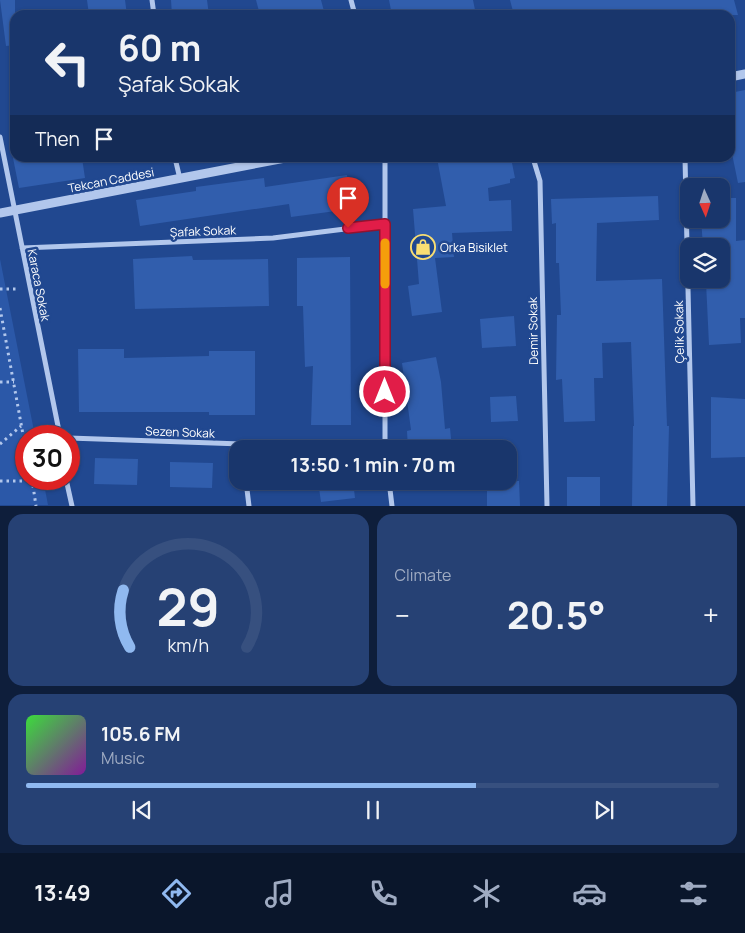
<!DOCTYPE html>
<meta charset="utf-8">
<style>
body{margin:0;font-family:Manrope,sans-serif;background:#264174;color:#f1f3f6;height:100vh;display:flex;flex-direction:column;font-size:19px;white-space:nowrap}
*{box-sizing:border-box;margin:0}
p{font-size:16px;color:#9fabc2}
.icon{flex:none;width:28px;height:28px;fill:none;stroke:currentColor;stroke-width:2;stroke-linecap:round;stroke-linejoin:round}
.map{position:relative;height:506px;overflow:hidden}
.sheet{display:flex;flex-direction:column;gap:8px;padding:8px;background:#0e1e3b;flex:1}
.sheet>*{flex:none}
.top-card{position:absolute;left:10px;top:10px;width:725px;height:152px;border-radius:15px;box-shadow:0 1px 4px #0004,0 0 0 1px #37507f;background:#19366c;color:#f1f3f6;overflow:hidden}
.needle{width:32px;rotate:177deg}
.fabs{position:absolute;left:680px;top:178px;display:grid;gap:10px}
.fabs a{display:grid;place-items:center;width:50px;height:50px;border-radius:10px;background:#19366c;box-shadow:0 1px 4px #0004,0 0 0 1px #37507f;font-size:25px}
.speed{position:absolute;left:15px;top:425px;display:flex;gap:10px;font-size:25px;font-weight:700;text-align:center}
.speed>*{display:grid;place-content:center;width:65px;height:65px;border-radius:50%;background:#19366c;box-shadow:0 1px 4px #0004,0 0 0 1px #37507f;line-height:1}
.speed .limit{border:8px solid #d22;background:#fff;color:#111}
.pin{position:absolute;display:grid;place-items:center;width:42px;height:42px;color:#fff;margin:-51px -21px;border-radius:50% 50% 50% 0;rotate:-45deg;box-shadow:0 0 5px #0007}
.pin .icon{rotate:45deg}
.me{position:absolute;width:55px;margin:-28px;rotate:0deg;stroke-linejoin:round;filter:drop-shadow(0 0 4px #0008)}
.turn{display:flex;align-items:center;gap:18px;height:105px;padding:0 25px;font-size:22px}
.turn .icon{width:65px;height:65px;stroke-width:2.5}
.turn b{display:block;font-size:35px;line-height:42px}
.then{display:flex;align-items:center;height:48px;padding:0 25px;background:#0003;gap:10px;font-size:19px}
.big{font-size:38px;font-weight:700;line-height:1.1}
.sheet .widget{flex:1;display:flex;flex-direction:column;justify-content:center;gap:8px;min-width:0;padding:0 18px;border-radius:15px;background:#264174}
.sheet .dial{align-items:center;gap:0}
.dial svg{height:130px;overflow:visible;fill:none;stroke:#37507f;stroke-width:7;stroke-linecap:round;text-anchor:middle}
.dial text{fill:#f1f3f6;stroke:none}
.song{display:flex;align-items:center;gap:15px}
.cover{width:60px;height:60px;border-radius:8px;background:linear-gradient(135deg,hsl(120 70% 55%),hsl(290 70% 35%))}
.played{height:5px;border-radius:2px;background:linear-gradient(90deg,#90b9f0 65%,#37507f 65%)}
.keys{display:flex;justify-content:space-around;direction:ltr}
.heat{display:flex;justify-content:space-between;align-items:center;font-size:28px;direction:ltr}
.sheet .tiles{flex:1;display:grid;gap:8px;grid-template-columns:1fr 1fr}
.widget:last-child{grid-column:span 2}
.trip{position:absolute;left:229px;top:440px;width:288px;height:50px;border-radius:15px;background:#19366c;box-shadow:0 1px 4px #0004,0 0 0 1px #37507f;font-weight:700;line-height:50px;text-align:center}
.menu{display:flex;height:80px;justify-content:space-around;align-items:center;background:#0a162b;color:#9fabc2}
.menu .icon{width:35px;height:35px}
.menu .on{color:#90b9f0}
.menu b{font-size:22px;color:#f1f3f6}
.map>svg:first-child{display:block}
.green{fill:#2b58a8}
.building{fill:#315ead}
.lines{fill:none;stroke-linecap:round;stroke-linejoin:round}
.path{stroke:#b2c7ec;stroke-width:3;stroke-dasharray:2.5 4;stroke-linecap:butt}
.minor{stroke:#b2c7ec;stroke-width:5}
.tertiary{stroke:#b2c7ec;stroke-width:9}
.route-casing{stroke:#92132f;stroke-width:12}
.route{stroke:#e11d48;stroke-width:9}
.slow{stroke:#f59e0b;stroke-width:9}
.labels{text-anchor:middle;dominant-baseline:central;stroke-width:5;stroke-linejoin:round;paint-order:stroke}
.street-label{font-size:12px;fill:#fff;stroke:#214890}
.poi-label{font-size:12px;fill:#fff;stroke:#214890;text-anchor:start}
</style>
<div class="map">
<svg width="745" height="506" viewBox="0 0 745 506">
<rect width="100%" height="100%" fill="#214890"/>
<path class="green" d="M0 259 35 436H26V479H43L48 505H0Z"/>
<path class="building" d="M0 0H15V45L6 46Z
M87 0H125L127 15H89Z
M171 0H207L209 15H172Z
M256 0H321L325 15H260Z
M389 0H473L476 15H392Z
M510 0H734L738 15H514Z
M745 90V182L738 183 730 144V93Z
M13 158H82L85 178 19 188Z
M437 158H511L515 178 510 179V183L488 188 489 201 511 200 512 231 452 233 454 257 435 258 442 312 412 316 408 286 419 284 413 209 446 206Z
M347 175 351 209 291 217 289 204 140 226 136 200 196 191V187L264 178 265 187Z
M658 196 659 220 597 223 596 281 662 279 667 426H669L667 506H632L633 426H634L631 342 602 343 603 378H594L595 421 564 422 562 379 556 380 557 315H561L559 263H556V223L552 224 551 199Z
M721 198H736V241L745 240V318H740L741 343 709 345 706 282 721 281V246H703L701 219H721Z
M192 256 193 260 268 259 269 306 135 309 133 259Z
M350 257 351 425H311L313 366 305 367 303 306H297V258Z
M514 316 516 346 482 348 480 319Z
M78 349H124V358L209 356V351H255V415H209V412H79Z
M436 357 441 382 445 429 450 428 452 449H408L407 431 411 430 402 363Z
M516 396 518 421 491 422 490 397Z
M711 397 745 399V457L711 458Z
M95 458 138 459 137 485 94 484Z
M170 462 213 463 212 488 170 487Z
M567 477H600V506H567Z
M318 481H353L355 498 321 502Z
M487 481H519L520 506H487Z"/>
<g class="lines">
<path class="path" d="M0 289H19
M0 308 26 451
M0 382H14
M0 444 21 426
M32 479 36 506
M0 481H56"/>
<path class="minor" d="M152 0 154 15
M351 0 355 15
M0 137 60 436
M175 158 180 179
M385 158V449
M533 158 540 181 547 506
M685 158 693 506
M22 248 273 238 385 224
M69 438 381 449
M66 479 72 506
M246 481 249 506
M389 481 392 506"/>
<path class="tertiary" d="M730 77 745 74
M0 213 285 158"/>
</g>
<g class="lines">
<defs>
<path id="route" d="M348 228 385 224V392"/>
</defs>
<use href="#route" class="route-casing"/>
<use href="#route" class="route"/>
<path class="slow" d="M385 243V284"/>
</g>
<defs>
<symbol id="shop-ring" viewBox="-11 -11 22 22"><circle r="9.5" fill="#214890" stroke="#f9de73" stroke-width="1.5"/><path d="M-5-2.5h2.3a2.7 3.5 0 0 1 5.4 0H5L5.5 6h-11ZM-1.5-2.5h3a1.5 2.3 0 0 0-3 0Z" fill="#f9de73"/></symbol>
</defs>
<g fill-rule="evenodd">
<use href="#shop-ring" x="409" y="233" width="28" height="28"/>
</g>
<g class="labels">
<g class="street-label">
<text transform="translate(111 180) rotate(-11)">Tekcan Caddesi</text>
<text transform="translate(203 231) rotate(-2)">Şafak Sokak</text>
<text transform="translate(39 285) rotate(79)">Karaca Sokak</text>
<text transform="translate(533 331) rotate(-91)">Demir Sokak</text>
<text transform="translate(679 332) rotate(-91)">Çelik Sokak</text>
<text transform="translate(180 432) rotate(2)">Sezen Sokak</text>
</g>
<g class="poi-label">
<text x="440" y="247">Orka Bisiklet</text>
</g>
</g>
</svg>
<div class="fabs">
<a><svg class="needle" viewBox="-14 -14 28 28"><path d="M0-13l5 13h-10z" fill="#e53935"/><path d="M0 13l5-13h-10z" fill="#9fabc2"/></svg></a>
<a><svg class="icon" aria-label="layers" viewBox="0 0 24 24"><path d="M12 4l9 5-9 5-9-5zM3 14l9 5 9-5"/></svg></a>
</div>
<div class="speed"><div class="limit">30</div></div>
<div class="pin" style="left:348px;top:228px;background:#d93025"><svg class="icon" aria-label="arrive" viewBox="0 0 24 24"><path d="M6 21V4h12l-3 4 3 4H6"/></svg></div>
<svg class="me" style="left:385px;top:392px" viewBox="-20 -20 40 40"><circle r="17" fill="#e11d48" stroke="#fff" stroke-width="3"/><path d="M0-11L8 9 0 5-8 9z" fill="#fff"/></svg>
<div class="trip">13:50 · 1 min · 70 m</div>
<div class="top-card">
<div class="turn"><svg class="icon" aria-label="left" viewBox="0 0 24 24"><path d="M17 20v-9H6M10 6l-5 5 5 5"/></svg><div><b>60 m</b>Şafak Sokak</div></div>
<div class="then">Then<svg class="icon" aria-label="arrive" viewBox="0 0 24 24"><path d="M6 21V4h12l-3 4 3 4H6"/></svg></div>
</div>
</div>
<section class="sheet">
<div class="tiles">
<div class="widget dial"><svg viewBox="0 0 100 80">
<path d="M14 69A42 42 0 1 1 86 69"/>
<path d="M14 69A42 42 0 0 1 10 34" stroke="#90b9f0"/>
<text x="50" y="56" font-size="32" font-weight="700">29</text>
<text x="50" y="72" font-size="11">km/h</text>
</svg></div>
<div class="widget"><p>Climate</p>
<div class="heat"><a>−</a><b class="big">20.5°</b><a>+</a></div>
</div>
<div class="widget">
<div class="song"><i class="cover"></i><div><b>105.6 FM</b><p>Music</p></div></div>
<div class="played"></div>
<div class="keys"><svg class="icon" aria-label="previous" viewBox="0 0 24 24"><path d="M18 5L8 12l10 7zM5 5v14"/></svg><svg class="icon" aria-label="pause" viewBox="0 0 24 24"><path d="M8 5v14M16 5v14"/></svg><svg class="icon" aria-label="next" viewBox="0 0 24 24"><path d="M6 5l10 7-10 7zM19 5v14"/></svg></div>
</div>
</div>
</section>
<nav class="menu">
<b>13:49</b>
<svg class="icon on" aria-label="directions" viewBox="0 0 24 24"><path d="M12 3l9 9-9 9-9-9zM9 14v-3h6M13 9l2 2-2 2"/></svg>
<svg class="icon" aria-label="music" viewBox="0 0 24 24"><path d="M9 18V5l10-2v13"/><circle cx="6" cy="18" r="3"/><circle cx="16" cy="16" r="3"/></svg>
<svg class="icon" aria-label="phone" viewBox="0 0 24 24"><path d="M5 4h4l2 5-3 2q2 4 5 5l2-3 5 2v4C11 20 4 13 5 4z"/></svg>
<svg class="icon" aria-label="climate" viewBox="0 0 24 24"><path d="M12 3v18M4 7l16 10M4 17L20 7"/></svg>
<svg class="icon" aria-label="car" viewBox="0 0 24 24"><path d="M5 17H2v-5l4-1 3-4h7l3 4 3 1v5h-3M9 17h6M6 11h13"/><circle cx="7" cy="17" r="2"/><circle cx="17" cy="17" r="2"/></svg>
<svg class="icon" aria-label="filters" viewBox="0 0 24 24"><path d="M4 7h16M4 17h16"/><circle cx="9" cy="7" r="2"/><circle cx="15" cy="17" r="2"/></svg>
</nav>
